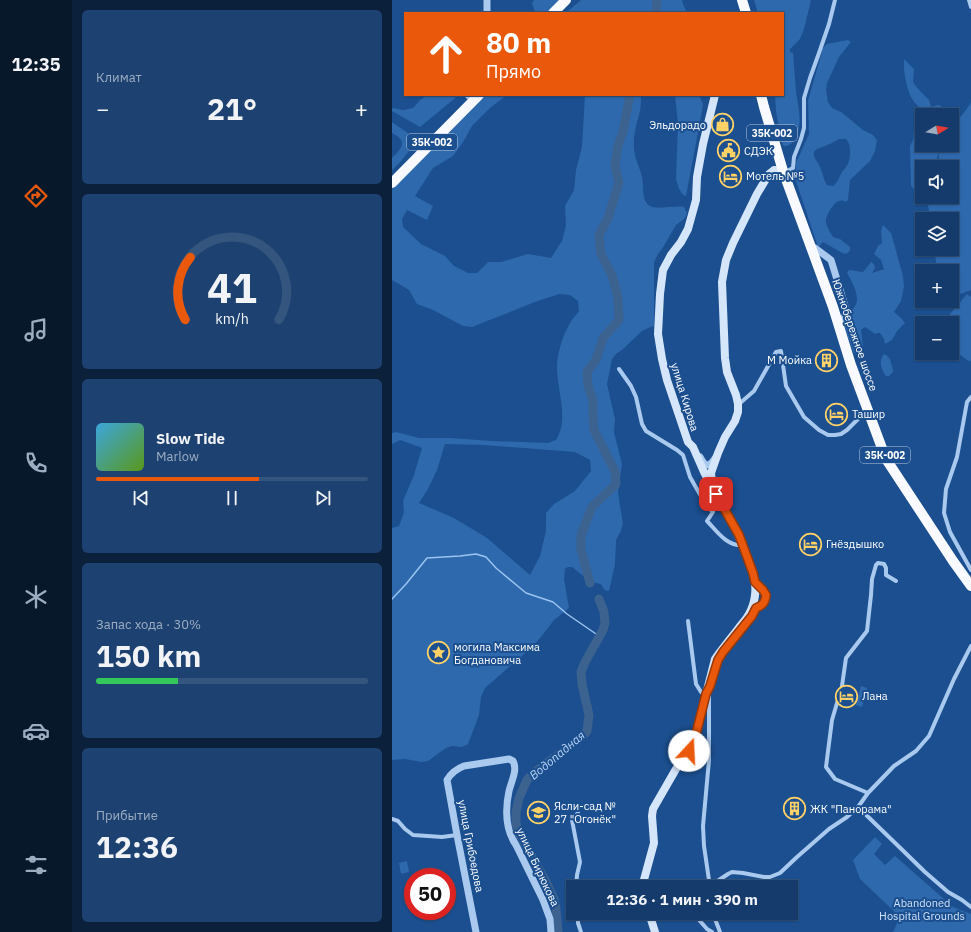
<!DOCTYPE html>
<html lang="ru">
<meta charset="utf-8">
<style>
body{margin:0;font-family:"IBM Plex Sans",sans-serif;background:#1d4271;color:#f1f3f6;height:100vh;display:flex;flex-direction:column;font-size:15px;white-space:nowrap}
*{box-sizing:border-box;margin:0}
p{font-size:13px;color:#9dadc1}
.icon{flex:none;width:22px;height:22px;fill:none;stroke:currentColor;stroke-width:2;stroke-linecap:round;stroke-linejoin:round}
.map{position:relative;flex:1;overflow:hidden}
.side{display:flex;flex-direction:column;gap:10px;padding:10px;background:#0b203b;width:320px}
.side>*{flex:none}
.banner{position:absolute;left:12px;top:12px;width:380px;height:84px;border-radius:0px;box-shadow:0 1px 3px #0004,0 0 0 1px #33557e;background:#ea580c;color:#fff;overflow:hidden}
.needle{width:26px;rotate:79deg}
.fabs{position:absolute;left:523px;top:108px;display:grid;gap:8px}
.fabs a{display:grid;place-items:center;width:44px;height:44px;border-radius:0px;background:#143b6b;box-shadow:0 1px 3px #0004,0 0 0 1px #33557e;font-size:20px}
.speed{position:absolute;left:12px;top:868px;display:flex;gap:8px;font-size:20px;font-weight:700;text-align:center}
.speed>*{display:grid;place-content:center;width:52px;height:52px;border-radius:50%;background:#143b6b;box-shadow:0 1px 3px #0004,0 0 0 1px #33557e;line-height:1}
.speed .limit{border:6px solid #d22;background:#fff;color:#111}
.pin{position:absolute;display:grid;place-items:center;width:34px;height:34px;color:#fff;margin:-17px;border-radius:8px;box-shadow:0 2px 6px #0006}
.me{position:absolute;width:44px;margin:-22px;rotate:20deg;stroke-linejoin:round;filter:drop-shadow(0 0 3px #0008)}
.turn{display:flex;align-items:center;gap:14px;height:84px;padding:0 16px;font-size:18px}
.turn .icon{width:52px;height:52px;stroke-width:2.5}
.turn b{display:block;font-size:28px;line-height:34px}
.big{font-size:30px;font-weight:800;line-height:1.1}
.side .widget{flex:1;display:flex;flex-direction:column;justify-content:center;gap:6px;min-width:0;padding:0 14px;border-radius:6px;background:#1d4271}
.side .dial{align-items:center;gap:0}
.dial svg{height:104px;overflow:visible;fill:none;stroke:#33557e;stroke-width:7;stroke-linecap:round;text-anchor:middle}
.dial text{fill:#f1f3f6;stroke:none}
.song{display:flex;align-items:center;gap:12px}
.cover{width:48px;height:48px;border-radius:6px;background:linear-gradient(135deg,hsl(200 70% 55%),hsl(90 70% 35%))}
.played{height:4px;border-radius:2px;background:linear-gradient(90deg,#ea580c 60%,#33557e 60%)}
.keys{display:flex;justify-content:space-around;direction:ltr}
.heat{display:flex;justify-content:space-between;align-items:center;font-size:22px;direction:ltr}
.charge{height:6px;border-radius:3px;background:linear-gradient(90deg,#34c759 30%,#33557e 0)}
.trip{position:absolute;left:174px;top:880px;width:232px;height:40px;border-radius:0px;background:#143b6b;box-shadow:0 1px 3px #0004,0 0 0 1px #33557e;font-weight:800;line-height:40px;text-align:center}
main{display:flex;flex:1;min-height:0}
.tab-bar{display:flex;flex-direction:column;width:72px;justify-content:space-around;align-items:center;background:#08182b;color:#9dadc1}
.tab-bar .icon{width:28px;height:28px}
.tab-bar .selected{color:#ea580c}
.tab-bar b{font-size:18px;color:#f1f3f6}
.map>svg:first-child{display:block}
.green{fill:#2e69ad;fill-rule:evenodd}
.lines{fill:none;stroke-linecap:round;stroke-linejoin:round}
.stream{stroke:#9cc4f0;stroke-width:1.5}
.river{stroke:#3c6290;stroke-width:9}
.minor{stroke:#a9c9ee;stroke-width:4}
.tertiary{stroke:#a9c9ee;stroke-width:7}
.secondary{stroke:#d6e6fa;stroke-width:8}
.trunk{stroke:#f8faff;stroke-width:10}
.route-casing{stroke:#983908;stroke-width:10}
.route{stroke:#ea580c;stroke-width:7}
.labels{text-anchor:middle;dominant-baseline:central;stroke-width:4;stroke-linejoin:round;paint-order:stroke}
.shield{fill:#1b4f8f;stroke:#bbcadd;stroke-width:1}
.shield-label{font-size:10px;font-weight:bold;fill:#fff}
.poi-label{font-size:11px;fill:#fff;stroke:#1b4f8f;text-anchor:start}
.street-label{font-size:11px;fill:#fff;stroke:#1b4f8f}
.park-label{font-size:11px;fill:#cfe3fa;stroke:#1b4f8f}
.water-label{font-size:12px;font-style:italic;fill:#b5d3f5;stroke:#1b4f8f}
</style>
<main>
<nav class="tab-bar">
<b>12:35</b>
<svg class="icon selected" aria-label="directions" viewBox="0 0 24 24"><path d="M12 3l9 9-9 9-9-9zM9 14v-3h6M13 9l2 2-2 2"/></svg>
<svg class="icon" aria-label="music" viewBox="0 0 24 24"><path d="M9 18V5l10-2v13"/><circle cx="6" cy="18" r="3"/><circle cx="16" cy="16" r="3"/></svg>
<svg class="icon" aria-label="phone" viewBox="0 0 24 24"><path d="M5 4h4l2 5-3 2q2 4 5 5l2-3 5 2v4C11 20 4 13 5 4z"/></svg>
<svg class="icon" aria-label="climate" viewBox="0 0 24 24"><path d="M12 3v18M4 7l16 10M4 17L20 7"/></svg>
<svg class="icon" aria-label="car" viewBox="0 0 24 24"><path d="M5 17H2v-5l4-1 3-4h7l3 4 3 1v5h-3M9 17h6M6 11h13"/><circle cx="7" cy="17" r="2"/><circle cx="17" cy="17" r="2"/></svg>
<svg class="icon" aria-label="filters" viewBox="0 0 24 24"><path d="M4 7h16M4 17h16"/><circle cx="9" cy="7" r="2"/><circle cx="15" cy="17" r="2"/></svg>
</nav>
<section class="side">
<div class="widget"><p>Климат</p>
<div class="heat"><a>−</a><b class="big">21°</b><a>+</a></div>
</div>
<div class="widget dial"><svg viewBox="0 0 100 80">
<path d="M14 69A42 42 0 1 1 86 69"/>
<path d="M14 69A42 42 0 0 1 18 21" stroke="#ea580c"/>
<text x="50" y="56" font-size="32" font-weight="700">41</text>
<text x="50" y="72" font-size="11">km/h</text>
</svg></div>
<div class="widget">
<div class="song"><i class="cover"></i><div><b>Slow Tide</b><p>Marlow</p></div></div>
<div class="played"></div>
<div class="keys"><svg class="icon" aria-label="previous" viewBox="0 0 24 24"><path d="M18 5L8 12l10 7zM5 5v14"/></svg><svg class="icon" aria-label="pause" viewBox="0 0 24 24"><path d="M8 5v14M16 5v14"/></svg><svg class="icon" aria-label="next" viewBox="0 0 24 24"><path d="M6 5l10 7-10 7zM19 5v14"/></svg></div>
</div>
<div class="widget"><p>Запас хода · 30%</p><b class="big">150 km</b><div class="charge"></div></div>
<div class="widget"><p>Прибытие</p><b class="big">12:36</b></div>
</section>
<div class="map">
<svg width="579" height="932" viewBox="0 0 579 932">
<rect width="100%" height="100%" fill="#1b4f8f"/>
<path class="green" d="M142 0H167L155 13H142L143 12 140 3Z
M189 0H290L291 4 295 13H174Z
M362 0H419L412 29 408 39 398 49V52L401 53C402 66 403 78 404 91 406 107 412 125 402 140 399 144 397 146 392 146L390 143 384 111 383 95H391V13H366Z
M456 40 459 42 447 57 435 83 434 90 436 102 440 108 449 112 471 130 481 135 485 140 483 151 478 161 458 180 456 200 454 202C451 201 450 200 447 201 442 202 435 214 434 219 433 225 438 232 441 237L448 239 458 247V250L456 253 452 254 431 242 426 247 403 178 404 163 417 134 416 101 431 48 435 44ZM447 139H454C460 145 459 160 454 167 453 169 451 170 450 172 447 177 446 182 441 186L435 185C431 179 431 173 428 167 427 163 423 160 422 156 420 148 430 148 435 145 439 144 443 141 447 139Z
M512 59 522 69 521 81 522 84 529 92 537 100 539 107 546 105 549 106 550 109V115H530V145H539L547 152 542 167H537L538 164 535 160 529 168 522 189 519 186 518 146 521 140 523 124V117L527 107C524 104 521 101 519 97 514 85 511 71 512 59Z
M40 95H67L28 127 0 111V109L1 108 11 110 21 108 28 100 34 96Z
M91 95H115L99 107 80 126 71 142 61 156 41 168 23 196 41 206 35 220 15 210 10 219 11 227 29 244 53 256 62 266 76 273H85L96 262H109L136 254 159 258 170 241 174 225 173 206 182 190 184 170 190 147 193 95H249C249 100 249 106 248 111 245 123 241 134 242 147 242 158 248 167 250 177 252 186 249 201 258 206 265 210 283 205 292 207L295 213 294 216 292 219 284 225 270 249 266 254 262 262V326L256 328 250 331 230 350 224 354 220 359 215 384 223 419 222 432 230 464 226 492 228 506 231 523 229 531 224 540 223 564 217 591C212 591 211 588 209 584L199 582 180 567H176L173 569 172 579 177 608 162 620 149 637 139 648 93 688 89 697 87 715 76 744 70 747 60 746 54 748 36 761 30 762 13 759 0 760V528L7 526 12 512 11 501 22 475 30 448 8 440 0 444V433L4 432 27 438H58L100 441 156 443 164 440C178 418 164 389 165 364 166 351 171 335 178 323 180 319 184 315 187 311L186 301 178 295 167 294 143 302 80 327 71 326 41 310 25 304 17 290 0 280V189ZM53 444 92 445 183 452 198 460 199 471 183 491 162 504 154 513V531L148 556 138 575 95 538 62 518 27 503 36 489 45 470Z
M283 95H307L311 104 310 111 294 196 291 195 287 189 284 179 286 124Z
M579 102V290L560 297V271H559V269L556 266 546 265 544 262 542 249H560V219H539L534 197H560V167H547V149L549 145H560V127L574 110Z
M0 122 26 140 9 161 0 170V158C10 149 16 140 0 133Z
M491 225 499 233 501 240 511 276 512 287 509 301 502 312 509 318 513 323 505 331 500 340 493 344 492 339 488 333H486L483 334 473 327 469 330 471 346 466 355 462 353C460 347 452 327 452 322 454 314 459 312 463 306 469 298 460 281 455 273L457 270 471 272 479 262 482 264 483 268 480 273 489 270H492L489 260 482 254 486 246 490 243 489 231Z
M575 294 579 297V360L578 362 560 349V323H555L558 314Z
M492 354C499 357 500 365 501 372L497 376H494C489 369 486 362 492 354Z
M469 686 475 688 470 707 464 705Z
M483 837 490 844 482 854 493 865 503 856 561 907 579 914V932H501L508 917 468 879 461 860Z
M15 861 17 872 9 874 7 863Z"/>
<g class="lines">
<path class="stream" d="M0 599 14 584 35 558 68 556 84 554 94 557 104 568 134 593 161 602 175 614 207 636"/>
<path class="river" d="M264 13 265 0
M198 583 189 550V535L200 507 224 484 223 471 202 430 201 413V400L196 386 195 372 204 360 211 338 227 320 226 298 220 275 209 254 207 235 216 218 227 183 223 166 226 145 231 132 238 95
M166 932 164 909 162 899 154 882 126 831 124 823V812L127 798 135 780 143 772 190 737 195 731 197 715 190 684 189 672 193 662 211 630 213 623 212 612 207 599"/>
<path class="minor" d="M577 0 579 7
M395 171 401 168 402 157 409 139 412 128V98L418 78 427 53 437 24 443 0
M227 369 239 386 244 397 250 424 254 431 285 450 291 455 298 477 314 505 321 512 315 521C324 530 335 547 350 545
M579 397 575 402 565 457 554 489 552 513 558 532 579 570
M347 404 362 391 384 352 389 351 394 386 412 417 427 430 436 435H443L449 434 455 430 475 410
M296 621 304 684 309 692 314 696
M317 693V760L311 826 312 846 318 887
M476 793 443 779 434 767 440 720 450 686 454 658 475 631 479 595 480 579 484 565 486 563 492 564 494 568V575L504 581
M466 807 533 872 556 892 570 900 579 907
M0 819 6 821 13 829 21 835 50 837 65 835
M318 886 336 874 340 872 351 873 372 877H378L388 873 405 857 437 829 455 817 466 807 476 793 502 766 524 751 537 736 562 679 579 646
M184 887 185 875 188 862 180 820 186 813
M186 913V923L189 932
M301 913 315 929 320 932
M322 913 323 919 328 932"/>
<path class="tertiary" d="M95 0V13
M76 95 77 96
M423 248 439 260 454 309 450 324
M308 457C314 468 317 467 324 457
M84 932 65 835 55 780C59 773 64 769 72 766L117 759 121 761C126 770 119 782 117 791 113 810 113 829 124 845L151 900 158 919 159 932"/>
<path class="secondary" d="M320 483 319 473 326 453 333 437 343 421 346 412V404L344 395 335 372 333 358 330 282 334 260 341 243 365 194 377 174 382 170 391 171
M360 615 364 608C381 601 373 592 363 582
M250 887 262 843 260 816 261 809 284 769 297 751 302 742 323 659C330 649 338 639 346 629 349 624 354 620 357 614 363 604 365 589 362 578L354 553 343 528 312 472 301 447 296 442 275 380 270 359 266 334 268 294 271 270 279 255 289 242 296 229 304 200 305 177 311 144 323 95
M257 913 263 932"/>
<path class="trunk" d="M350 0 354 13
M161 13 174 0
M369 95 372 107 391 171 441 307 459 365 494 459 561 561 579 586
M0 183 87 95"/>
</g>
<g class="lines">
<defs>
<path id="route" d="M297 751 302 742 314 694 318 686 326 660 331 652 360 616 364 608C371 605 373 603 374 595L371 590 363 582 361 573 347 535 324 494"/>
</defs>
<use href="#route" class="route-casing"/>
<use href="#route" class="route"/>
</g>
<defs>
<symbol id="shop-ring" viewBox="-11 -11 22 22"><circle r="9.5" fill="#1b4f8f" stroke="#ffd166" stroke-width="1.5"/><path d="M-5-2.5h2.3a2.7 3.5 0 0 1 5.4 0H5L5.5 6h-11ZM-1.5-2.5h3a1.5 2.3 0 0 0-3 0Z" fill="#ffd166"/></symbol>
<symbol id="civic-ring" viewBox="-11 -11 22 22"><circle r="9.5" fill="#1b4f8f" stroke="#ffd166" stroke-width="1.5"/><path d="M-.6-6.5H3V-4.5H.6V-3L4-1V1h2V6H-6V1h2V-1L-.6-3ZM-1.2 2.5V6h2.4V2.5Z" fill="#ffd166"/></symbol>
<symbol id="hotel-ring" viewBox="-11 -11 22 22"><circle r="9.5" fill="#1b4f8f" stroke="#ffd166" stroke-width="1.5"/><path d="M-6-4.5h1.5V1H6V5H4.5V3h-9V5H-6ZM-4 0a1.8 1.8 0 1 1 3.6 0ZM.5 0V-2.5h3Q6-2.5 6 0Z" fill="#ffd166"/></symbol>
<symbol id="building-ring" viewBox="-11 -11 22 22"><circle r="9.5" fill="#1b4f8f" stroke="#ffd166" stroke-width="1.5"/><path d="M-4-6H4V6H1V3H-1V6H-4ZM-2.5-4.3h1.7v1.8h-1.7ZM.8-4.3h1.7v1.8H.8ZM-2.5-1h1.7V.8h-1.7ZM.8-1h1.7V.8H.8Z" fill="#ffd166"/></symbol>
<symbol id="sight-ring" viewBox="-11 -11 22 22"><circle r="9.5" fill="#1b4f8f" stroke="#ffd166" stroke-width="1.5"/><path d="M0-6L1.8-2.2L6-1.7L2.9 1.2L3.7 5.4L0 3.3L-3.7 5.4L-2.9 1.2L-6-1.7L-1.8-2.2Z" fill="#ffd166"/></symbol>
<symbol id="school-ring" viewBox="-11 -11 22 22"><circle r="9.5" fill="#1b4f8f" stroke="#ffd166" stroke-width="1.5"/><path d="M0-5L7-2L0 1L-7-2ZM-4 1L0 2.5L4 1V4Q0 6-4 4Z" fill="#ffd166"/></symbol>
</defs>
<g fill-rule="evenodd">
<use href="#shop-ring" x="318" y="112" width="25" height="25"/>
<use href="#civic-ring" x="324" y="138" width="25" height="25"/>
<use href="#hotel-ring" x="326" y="164" width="25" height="25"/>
<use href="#building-ring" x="422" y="348" width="25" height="25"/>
<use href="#hotel-ring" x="432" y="402" width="25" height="25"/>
<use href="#hotel-ring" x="406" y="532" width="25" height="25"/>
<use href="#sight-ring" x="34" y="640" width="25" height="25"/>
<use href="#hotel-ring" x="442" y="684" width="25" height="25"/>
<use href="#building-ring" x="390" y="796" width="25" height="25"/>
<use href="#school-ring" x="134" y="800" width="25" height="25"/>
</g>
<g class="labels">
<g class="shield">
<rect x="355" y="125" width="50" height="16" rx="3"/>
<rect x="15" y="134" width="50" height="16" rx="3"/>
<rect x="468" y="447" width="50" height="16" rx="3"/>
</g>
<g class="shield-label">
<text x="380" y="133">35К-002</text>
<text x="40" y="142">35К-002</text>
<text x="493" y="455">35К-002</text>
</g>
<g class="poi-label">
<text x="314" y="125" text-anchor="end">Эльдорадо</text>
<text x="352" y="151">СДЭК</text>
<text x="354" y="176">Мотель №5</text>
<text x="420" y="360" text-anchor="end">М Мойка</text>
<text x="460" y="414">Ташир</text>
<text x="434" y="544">Гнёздышко</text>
<text x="62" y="647">могила Максима<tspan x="62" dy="13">Богдановича</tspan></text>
<text x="470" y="696">Лана</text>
<text x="162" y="806">Ясли-сад №<tspan x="162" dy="13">27 "Огонёк"</tspan></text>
<text x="418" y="809">ЖК "Панорама"</text>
</g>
<g class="street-label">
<text transform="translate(463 335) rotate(71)">Южнобережное шоссе</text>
<text transform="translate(293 397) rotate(73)">улица Кирова</text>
<text transform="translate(79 846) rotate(79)">улица Грибоедова</text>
<text transform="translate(146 867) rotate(65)">улица Бирюкова</text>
</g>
<g class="park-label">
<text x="530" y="903">Abandoned<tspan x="530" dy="13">Hospital Grounds</tspan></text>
</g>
<g class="water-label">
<text transform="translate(165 755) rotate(-40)">Водопадная</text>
</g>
</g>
</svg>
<div class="fabs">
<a><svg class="needle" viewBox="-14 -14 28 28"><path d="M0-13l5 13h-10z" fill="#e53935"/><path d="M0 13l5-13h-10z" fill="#9dadc1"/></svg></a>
<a><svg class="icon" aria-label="sound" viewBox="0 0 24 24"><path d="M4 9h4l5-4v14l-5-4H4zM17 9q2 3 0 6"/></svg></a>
<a><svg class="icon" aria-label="layers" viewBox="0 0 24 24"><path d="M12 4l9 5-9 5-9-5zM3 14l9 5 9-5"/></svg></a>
<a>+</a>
<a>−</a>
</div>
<div class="speed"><div class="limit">50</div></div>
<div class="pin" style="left:324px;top:494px;background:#d93025"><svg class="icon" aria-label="arrive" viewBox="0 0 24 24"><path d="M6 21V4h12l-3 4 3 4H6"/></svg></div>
<svg class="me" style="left:297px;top:751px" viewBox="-20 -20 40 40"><circle r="19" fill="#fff"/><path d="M0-13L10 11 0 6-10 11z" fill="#ea580c"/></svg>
<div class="trip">12:36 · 1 мин · 390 m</div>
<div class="banner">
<div class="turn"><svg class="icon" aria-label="ahead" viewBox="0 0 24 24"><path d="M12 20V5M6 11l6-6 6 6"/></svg><div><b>80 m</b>Прямо</div></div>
</div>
</div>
</main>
